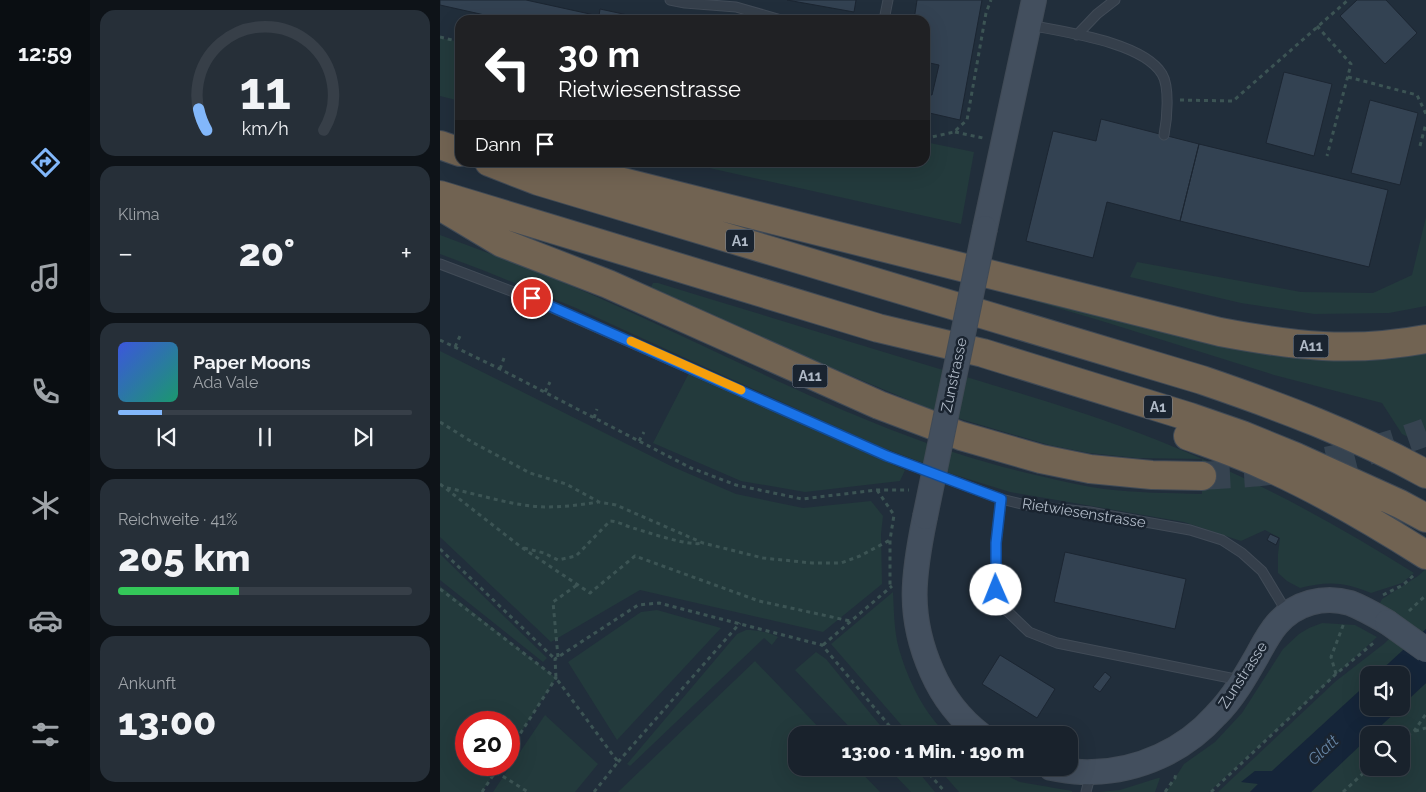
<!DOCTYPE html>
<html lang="de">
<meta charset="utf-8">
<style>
body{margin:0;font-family:Raleway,sans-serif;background:#262f38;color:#f1f3f6;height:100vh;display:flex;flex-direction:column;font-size:19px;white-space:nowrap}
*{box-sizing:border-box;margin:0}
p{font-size:16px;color:#9fa4a9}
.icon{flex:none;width:28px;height:28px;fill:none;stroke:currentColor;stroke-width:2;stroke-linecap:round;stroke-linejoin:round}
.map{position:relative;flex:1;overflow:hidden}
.panel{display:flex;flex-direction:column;gap:10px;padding:10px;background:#0e1318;width:350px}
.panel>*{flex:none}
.banner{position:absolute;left:15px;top:15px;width:475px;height:152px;border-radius:15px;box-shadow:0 5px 20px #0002,0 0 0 1px #373f48;background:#202124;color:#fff;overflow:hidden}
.buttons{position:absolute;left:920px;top:666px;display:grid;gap:10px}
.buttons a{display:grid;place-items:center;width:50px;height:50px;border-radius:10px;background:#19222c;box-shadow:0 5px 20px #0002,0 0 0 1px #373f48;font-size:25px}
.speed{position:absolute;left:15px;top:711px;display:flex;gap:10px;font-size:25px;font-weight:700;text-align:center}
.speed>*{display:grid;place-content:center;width:65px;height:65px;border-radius:50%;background:#19222c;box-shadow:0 5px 20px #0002,0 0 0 1px #373f48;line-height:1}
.speed .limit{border:8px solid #d22;background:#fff;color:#111}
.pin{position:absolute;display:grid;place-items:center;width:42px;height:42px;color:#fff;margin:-21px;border:2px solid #fff;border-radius:50%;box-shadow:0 1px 5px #0007}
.me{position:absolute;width:55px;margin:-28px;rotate:359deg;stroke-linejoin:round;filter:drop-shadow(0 0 4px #0008)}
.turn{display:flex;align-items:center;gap:18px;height:105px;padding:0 20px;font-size:22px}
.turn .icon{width:65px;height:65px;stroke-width:2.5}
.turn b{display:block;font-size:35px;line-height:42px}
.then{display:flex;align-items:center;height:48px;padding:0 20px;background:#0003;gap:10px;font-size:19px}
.big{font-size:38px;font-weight:800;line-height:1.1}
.panel .tile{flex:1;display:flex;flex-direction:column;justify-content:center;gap:8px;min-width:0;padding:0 18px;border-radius:15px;background:#262f38}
.panel .dial{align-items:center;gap:0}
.dial svg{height:130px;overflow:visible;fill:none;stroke:#373f48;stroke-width:7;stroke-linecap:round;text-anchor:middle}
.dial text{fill:#f1f3f6;stroke:none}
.song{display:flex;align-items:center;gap:15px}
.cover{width:60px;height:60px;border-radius:8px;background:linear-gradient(135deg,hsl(230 70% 55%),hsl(160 70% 35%))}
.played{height:5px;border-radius:2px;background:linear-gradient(90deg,#82b7fa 15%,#373f48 15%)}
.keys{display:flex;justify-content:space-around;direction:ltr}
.heat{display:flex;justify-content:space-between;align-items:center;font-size:28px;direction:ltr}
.charge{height:8px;border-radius:4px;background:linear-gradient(90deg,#34c759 41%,#373f48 0)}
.trip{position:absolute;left:348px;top:726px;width:290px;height:50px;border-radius:15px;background:#19222c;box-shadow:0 5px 20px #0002,0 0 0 1px #373f48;font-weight:800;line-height:50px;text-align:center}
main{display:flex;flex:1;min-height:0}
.tab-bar{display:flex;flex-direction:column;width:90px;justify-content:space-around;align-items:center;background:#0a0e12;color:#9fa4a9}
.tab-bar .icon{width:35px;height:35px}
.tab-bar .active{color:#82b7fa}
.tab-bar b{font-size:22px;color:#f1f3f6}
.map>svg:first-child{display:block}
.green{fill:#233a3c}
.water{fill:#152539}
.building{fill:#334252;stroke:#1c2632}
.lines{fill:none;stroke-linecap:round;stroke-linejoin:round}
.highway-tunnel{stroke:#364350;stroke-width:28;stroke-dasharray:28 14;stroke-linecap:butt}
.lane-casing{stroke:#414b57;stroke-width:11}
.secondary-casing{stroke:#414b57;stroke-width:26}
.highway-casing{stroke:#404a56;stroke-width:30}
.path{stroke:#3c5454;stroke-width:3;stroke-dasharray:4 4;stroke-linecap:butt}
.lane{stroke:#353f4b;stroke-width:9}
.secondary{stroke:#434f5e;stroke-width:24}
.highway{stroke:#716352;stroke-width:28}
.secondary-bridge-casing{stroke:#414b57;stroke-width:26;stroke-linecap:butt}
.secondary-bridge{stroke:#434f5e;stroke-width:24}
.route-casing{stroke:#114b97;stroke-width:12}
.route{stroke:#1a73e8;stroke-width:9}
.slow{stroke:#f59e0b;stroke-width:9}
.labels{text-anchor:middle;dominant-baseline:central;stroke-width:5;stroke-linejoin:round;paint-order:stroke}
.shield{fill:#1a2430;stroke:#838d9a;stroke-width:1}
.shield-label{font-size:14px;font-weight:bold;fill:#b0bac7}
.street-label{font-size:15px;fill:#b0bac7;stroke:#1a2430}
.water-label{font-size:16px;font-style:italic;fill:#6887a7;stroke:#1a2430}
</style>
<main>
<nav class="tab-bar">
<b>12:59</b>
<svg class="icon active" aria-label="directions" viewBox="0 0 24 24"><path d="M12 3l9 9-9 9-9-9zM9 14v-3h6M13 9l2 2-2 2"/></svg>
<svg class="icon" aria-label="music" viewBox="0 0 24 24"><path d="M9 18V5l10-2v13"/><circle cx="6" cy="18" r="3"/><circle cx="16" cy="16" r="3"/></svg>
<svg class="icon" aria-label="phone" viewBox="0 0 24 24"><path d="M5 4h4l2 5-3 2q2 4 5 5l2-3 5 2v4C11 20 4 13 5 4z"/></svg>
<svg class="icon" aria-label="climate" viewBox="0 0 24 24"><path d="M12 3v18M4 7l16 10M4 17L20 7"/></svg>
<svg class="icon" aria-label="car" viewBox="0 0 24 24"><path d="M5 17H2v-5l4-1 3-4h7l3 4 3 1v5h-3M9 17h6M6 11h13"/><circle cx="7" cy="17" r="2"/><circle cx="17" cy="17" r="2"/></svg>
<svg class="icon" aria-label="filters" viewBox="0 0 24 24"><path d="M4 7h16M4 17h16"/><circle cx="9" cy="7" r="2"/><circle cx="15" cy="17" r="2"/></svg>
</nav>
<section class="panel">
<div class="tile dial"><svg viewBox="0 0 100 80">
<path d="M14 69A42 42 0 1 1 86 69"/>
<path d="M14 69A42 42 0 0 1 9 56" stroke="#82b7fa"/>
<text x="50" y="56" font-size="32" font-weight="700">11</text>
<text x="50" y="72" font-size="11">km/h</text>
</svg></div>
<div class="tile"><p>Klima</p>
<div class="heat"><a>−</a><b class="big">20°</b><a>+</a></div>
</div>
<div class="tile">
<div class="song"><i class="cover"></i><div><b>Paper Moons</b><p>Ada Vale</p></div></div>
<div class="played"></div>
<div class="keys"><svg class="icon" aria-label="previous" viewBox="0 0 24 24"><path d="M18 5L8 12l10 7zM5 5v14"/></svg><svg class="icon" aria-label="pause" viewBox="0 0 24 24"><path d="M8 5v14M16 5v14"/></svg><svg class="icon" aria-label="next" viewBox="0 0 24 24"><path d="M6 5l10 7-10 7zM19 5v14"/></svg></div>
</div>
<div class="tile"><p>Reichweite · 41%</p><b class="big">205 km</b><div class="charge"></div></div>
<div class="tile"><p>Ankunft</p><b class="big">13:00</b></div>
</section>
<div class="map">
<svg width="986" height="792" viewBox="0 0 986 792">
<rect width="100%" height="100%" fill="#212e3b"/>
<path class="green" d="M0 38 20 42V101L0 96Z
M485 142 534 152 521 224 247 163 485 162Z
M986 217V306L949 313 874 314 801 303 690 277 697 262 861 292 933 293 972 275Z
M0 235C52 254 104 274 155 296 302 361 443 441 600 476 621 481 643 486 664 489 696 493 729 493 762 494V459L697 458 649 453 609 445 524 420 490 409 340 346 211 287 213 283H218C313 312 408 341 503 370 575 392 647 412 717 440 807 476 892 521 974 573L962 583 931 593C904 582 888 581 860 588L847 581 838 573V554L840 538 825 530 801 541 744 522 570 492 512 474 441 447 392 425 136 308 45 271 0 254Z
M468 266 572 291 986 348V446L962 434 942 403 834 375 665 322 551 288 513 280Z
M0 351 231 466 296 494 363 508 431 501 443 516 441 534 442 584 383 632 200 590 111 642 0 537Z
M249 373 465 470 460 481 365 492 301 481 213 443Z
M0 554 107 658 103 662 0 580Z
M986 569V629L936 675H929V682L832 771H815L802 782 819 783 810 792H778L896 681 945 643 966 621 940 603 942 599 978 576Z
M0 586 116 678 69 751V722H26V765H60L42 792H0Z
M453 592C454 611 454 631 459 649 468 680 484 714 508 735H470L391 644Z
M217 610 281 628 177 740 128 662 201 612Z
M882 623 915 625 937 637 769 792H726L744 764 775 742 802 713 843 649 859 634 869 628Z
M306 630C316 630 330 632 338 637L332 645 324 638 190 766 187 764 297 634Z
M376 652 386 659 448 735H417L355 670Z
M315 661 386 735H356V768H417L440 792H178Z
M986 683V792H871L929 737V768H961V735H931Z
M105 715 158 764 135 792H53Z
M448 768H475L495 792H471Z
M498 768H550L580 782 632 791V792H519Z
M718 778H720L715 792H659L680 790Z"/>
<path class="water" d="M986 629V683L961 706V675H936Z
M929 682V708H960L931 735H929V737L871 792H810L818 784 801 782 815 771H832Z"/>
<path class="building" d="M0 0H86L159 16 160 9 211 20H67L0 5Z
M347 0H416L414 12Z
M477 0H542L520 120 485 112V94L492 95 499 65 485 62V20H474Z
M917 0H946L977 33 945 64 900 16Z
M844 72 892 84 874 156 826 143Z
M930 100 978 113 960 185 911 173Z
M661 119 759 144 740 221 667 202 653 258 586 241 613 131 656 141Z
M759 144 948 190 929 267 740 221Z
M830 534 839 538 836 545 827 540Z
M625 552 746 579 735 629 614 602Z
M560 655 615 689 597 718 542 684Z
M665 672 671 677 660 692 653 687Z"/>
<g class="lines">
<path class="highway-tunnel" d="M762 476C785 474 808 474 830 471 884 463 936 451 986 432"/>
<defs>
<path id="lane" d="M230 0 245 3 296 7 341 20
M444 20 448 0
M589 25C624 32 703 42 722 74 730 87 727 120 724 135
M637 35 657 14 675 0
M0 264 92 299 447 456 561 499 590 506 650 512 750 530 782 540 802 553 822 571 848 614
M561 499 556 543V589L566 610 589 632 617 643 800 680
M646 792 651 773"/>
<path id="secondary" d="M545 228 594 0
M485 517C473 575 467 616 492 672 503 697 519 718 541 735
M611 768C624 770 638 773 652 772 699 771 745 750 776 715 793 698 805 677 817 656 823 645 829 633 837 624 855 603 884 595 910 603 923 608 935 615 947 622"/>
<path id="highway" d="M0 145 20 152
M49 162 98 181 762 380C838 406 916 435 986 474
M95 162 163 177 780 332C854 346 911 353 986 339
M0 195 438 328 543 353 750 417 802 435 856 457 960 504 986 518
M0 206 62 243 168 284 439 405 521 436 601 459 650 469 712 475 762 476
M748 436C773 445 799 454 823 465 880 490 934 522 986 555"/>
</defs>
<use href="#lane" class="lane-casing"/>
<use href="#secondary" class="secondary-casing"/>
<use href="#highway" class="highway-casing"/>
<path class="path" d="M877 26 911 64 887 156
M0 37 20 42
M908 77 977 95 986 114
M740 100 793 101 908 0
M515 132 543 138
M485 136 492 137 514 132 527 120 546 13 551 0
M980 146 986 123
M0 340 60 369 251 468 296 485 362 499 437 490H469
M15 347 20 336
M60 369 64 358
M105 392 110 382
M154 418 157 409
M0 422 32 442 90 473 126 484 159 502 176 505 263 543 323 558 372 563H401L420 556 450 540
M199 441 204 432
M0 484 81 547 150 593 195 556 319 601 410 621
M7 488C39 494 72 506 105 507 123 507 141 505 158 502
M437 490 454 515 450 540V587
M84 548 104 553 118 560 136 556 170 521C178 521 185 526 193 528 207 532 250 547 263 543
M0 549 115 659
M0 589 116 678 69 751
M943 595 963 585 975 574
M969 611 986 595
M383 645 452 586
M118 657 113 602 137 585
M896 674 891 657 904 623
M975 731 986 728
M961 741 974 731 986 714
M178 762 300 623
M484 768 505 792
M56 772 88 792
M42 792 60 765
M154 792 178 762 116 678 115 659 198 605 219 603 382 645 457 735
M725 792 735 778 736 772
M771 792 896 674 936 641
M903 792 929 768"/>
<use href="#lane" class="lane"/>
<use href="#secondary" class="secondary"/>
<use href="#highway" class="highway"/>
<defs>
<path id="secondary-bridge" d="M485 517 545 228
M947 622 986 650"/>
</defs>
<use href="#secondary-bridge" class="secondary-bridge-casing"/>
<use href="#secondary-bridge" class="secondary-bridge"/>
</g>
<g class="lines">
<defs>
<path id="route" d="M92 298 447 456 561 499 556 543V590"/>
</defs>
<use href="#route" class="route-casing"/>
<use href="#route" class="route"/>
<path class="slow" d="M191 341 301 390"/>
</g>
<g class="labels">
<g class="shield">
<rect x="286" y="229.5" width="28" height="23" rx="4"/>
<rect x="853.5" y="334.5" width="35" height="23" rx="4"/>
<rect x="352.5" y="364.5" width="35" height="23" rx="4"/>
<rect x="704" y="395.5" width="28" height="23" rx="4"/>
</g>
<g class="shield-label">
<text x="300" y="241">A1</text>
<text x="871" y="346">A11</text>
<text x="370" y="376">A11</text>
<text x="718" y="407">A1</text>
</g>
<g class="street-label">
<text transform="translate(514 375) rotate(-78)">Zunstrasse</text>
<text transform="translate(644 513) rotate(9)">Rietwiesenstrasse</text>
<text transform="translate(803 675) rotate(-57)">Zunstrasse</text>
</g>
<g class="water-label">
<text transform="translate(883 750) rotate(-43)">Glatt</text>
</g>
</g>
</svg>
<div class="buttons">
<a><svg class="icon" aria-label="sound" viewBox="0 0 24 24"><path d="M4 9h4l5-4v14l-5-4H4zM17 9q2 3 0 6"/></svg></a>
<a><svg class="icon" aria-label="search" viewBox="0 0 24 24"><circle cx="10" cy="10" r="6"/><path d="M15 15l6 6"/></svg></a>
</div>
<div class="speed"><div class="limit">20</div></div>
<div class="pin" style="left:92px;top:298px;background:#d93025"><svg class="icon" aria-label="arrive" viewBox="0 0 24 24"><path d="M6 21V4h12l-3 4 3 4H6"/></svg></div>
<svg class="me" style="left:556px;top:590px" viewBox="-20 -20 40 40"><circle r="19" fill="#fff"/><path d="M0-13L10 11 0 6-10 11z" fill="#1a73e8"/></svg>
<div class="trip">13:00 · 1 Min. · 190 m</div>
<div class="banner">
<div class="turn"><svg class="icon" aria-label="left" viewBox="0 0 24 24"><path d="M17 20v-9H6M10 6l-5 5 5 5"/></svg><div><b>30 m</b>Rietwiesenstrasse</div></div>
<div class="then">Dann<svg class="icon" aria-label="arrive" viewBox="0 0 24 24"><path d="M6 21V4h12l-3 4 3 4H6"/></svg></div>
</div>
</div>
</main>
